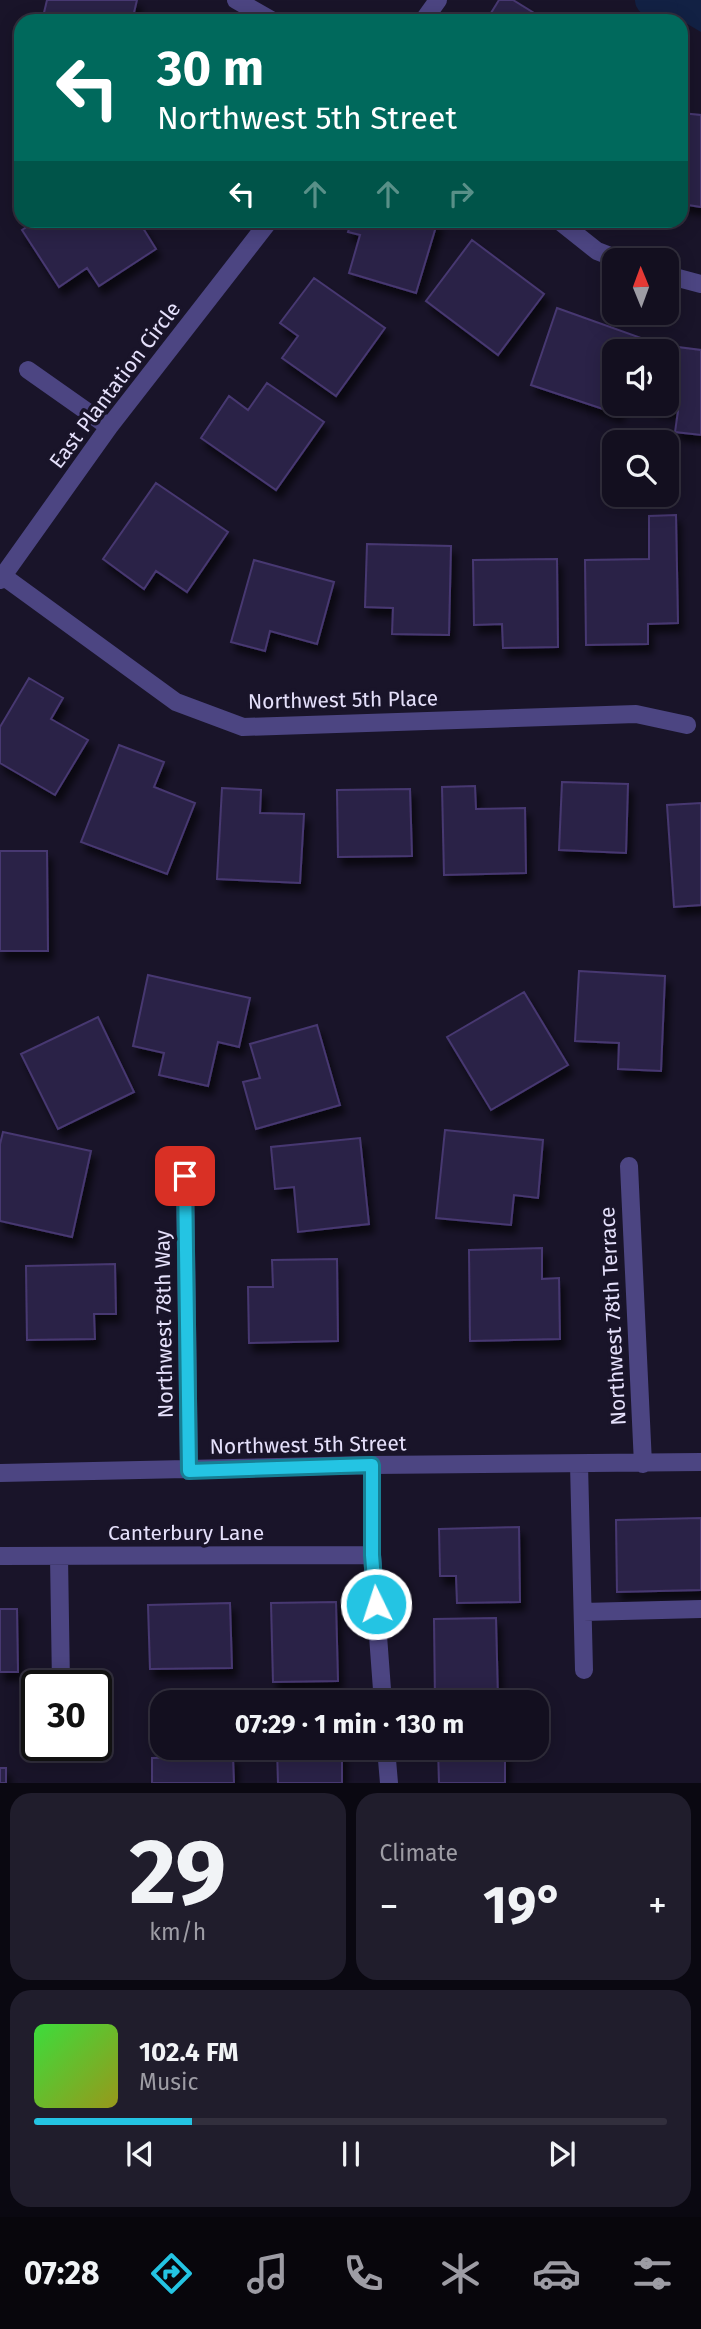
<!DOCTYPE html>
<meta charset="utf-8">
<style>
body{margin:0;font-family:"Fira Sans",sans-serif;background:#201d2c;color:#f1f3f6;height:100vh;display:flex;flex-direction:column;font-size:26px;white-space:nowrap}
*{box-sizing:border-box;margin:0}
p{font-size:23px;color:#9d9ca4}
.icon{flex:none;width:38px;height:38px;fill:none;stroke:currentColor;stroke-width:2;stroke-linecap:round;stroke-linejoin:round}
.map{position:relative;height:1783px;overflow:hidden}
.details{display:flex;flex-direction:column;gap:10px;padding:10px;background:#0a0811;flex:1}
.details>*{flex:none}
.guide{position:absolute;left:14px;top:14px;width:674px;height:214px;border-radius:21px;box-shadow:0 4px 18px #0003,0 0 0 2px #322f3d;background:#00695c;color:#fff;overflow:hidden}
.needle{width:46px;rotate:359deg}
.buttons{position:absolute;left:602px;top:248px;display:grid;gap:14px}
.buttons a{display:grid;place-items:center;width:77px;height:77px;border-radius:14px;background:#130f1f;box-shadow:0 4px 18px #0003,0 0 0 2px #322f3d;font-size:35px}
.speed{position:absolute;left:21px;top:1670px;display:flex;gap:14px;font-size:35px;font-weight:700;text-align:center}
.speed>*{display:grid;place-content:center;width:91px;height:91px;border-radius:50%;background:#130f1f;box-shadow:0 4px 18px #0003,0 0 0 2px #322f3d;line-height:1}
.speed .limit{border:4px solid #111;border-radius:10px;background:#fff;color:#111}
.pin{position:absolute;display:grid;place-items:center;width:60px;height:60px;color:#fff;margin:-30px;border-radius:14px;box-shadow:0 4px 10px #0006}
.me{position:absolute;width:77px;margin:-38px;rotate:356deg;stroke-linejoin:round;filter:drop-shadow(0 0 5px #0008)}
.turn{display:flex;align-items:center;gap:24px;height:147px;padding:0 28px;font-size:32px}
.turn .icon{width:91px;height:91px;stroke-width:2.5}
.turn b{display:block;font-size:49px;line-height:60px}
.lanes{display:flex;align-items:center;height:66px;padding:0 28px;background:#0003;justify-content:center;gap:35px;direction:ltr}
.lanes .off{opacity:.35}
.big{font-size:52px;font-weight:700;line-height:1.1}
.details .tile{flex:1;display:flex;flex-direction:column;justify-content:center;gap:10px;min-width:0;padding:0 24px;border-radius:21px;background:#201d2c}
.details .dial{align-items:center;gap:0}
.dial b{font-size:91px;line-height:1}
.song{display:flex;align-items:center;gap:21px}
.cover{width:84px;height:84px;border-radius:10px;background:linear-gradient(135deg,hsl(120 70% 55%),hsl(60 70% 35%))}
.played{height:7px;border-radius:4px;background:linear-gradient(90deg,#24c4e3 25%,#322f3d 25%)}
.keys{display:flex;justify-content:space-around;direction:ltr}
.heat{display:flex;justify-content:space-between;align-items:center;font-size:38px;direction:ltr}
.details .tiles{flex:1;display:grid;gap:10px;grid-template-columns:1fr 1fr}
.tile:last-child{grid-column:span 2}
.trip{position:absolute;left:150px;top:1690px;width:399px;height:70px;border-radius:21px;background:#130f1f;box-shadow:0 4px 18px #0003,0 0 0 2px #322f3d;font-weight:700;line-height:70px;text-align:center}
.menu{display:flex;height:112px;justify-content:space-around;align-items:center;background:#08060c;color:#9d9ca4}
.menu .icon{width:49px;height:49px}
.menu .on{color:#24c4e3}
.menu b{font-size:32px;color:#f1f3f6}
.map>svg:first-child{display:block}
.water{fill:#122144}
.lines{fill:none;stroke-linecap:round;stroke-linejoin:round}
.canal{stroke:#122144;stroke-width:32}
.building{fill:#2c2347;stroke:#473871;stroke-width:2;filter:url(#shadow)}
.minor{stroke:#4c4582;stroke-width:18}
.route-casing{stroke:#177f94;stroke-width:18}
.route{stroke:#24c4e3;stroke-width:12}
.labels{text-anchor:middle;dominant-baseline:central;stroke-width:7;stroke-linejoin:round;paint-order:stroke}
.street-label{font-size:21px;fill:#e5e0fb;stroke:#191429}
</style>
<div class="map">
<svg width="701" height="1783" viewBox="0 0 701 1783">
<defs>
<filter id="shadow"><feDropShadow dx="4.5" dy="8" stdDeviation="3.5" flood-color="#0009"/></filter>
</defs>
<rect width="100%" height="100%" fill="#191429"/>
<path class="water" d="M675 0H701V32L662 9Z"/>
<g class="lines">
<path class="canal" d="M651 0 662 9"/>
</g>
<path class="building" d="M47 0H137L132 21H42Z
M499 0H513L547 21H486Z
M681 113 701 115V207L681 204Z
M37 220H111L113 224 119 220H138L156 249 99 286 87 268 59 287 22 230Z
M352 220H438L416 293 349 273 360 235 348 232Z
M472 240 544 294 498 355 426 301Z
M314 278 385 328 336 396 282 358 298 336 280 323Z
M557 308 644 339 640 352H614V404H621L618 414 531 385Z
M662 345 701 350V435L675 432 678 411 654 408V404H667V352H661Z
M267 383 324 422 276 490 201 438 229 396 248 410Z
M156 483 228 532 187 592 156 571 144 589 103 559Z
M676 515 678 623 648 624V644L586 645 585 560 649 559V516Z
M367 544 451 546 449 635 392 634 393 608 365 607Z
M557 559 558 647 503 648 502 624 474 625 473 560Z
M254 560 334 582 317 644 270 631 265 651 231 642Z
M29 678 63 698 51 719 88 740 55 795 0 763V727Z
M119 745 164 762 154 787 195 803 167 874 81 842Z
M562 782 628 784 626 853 559 850Z
M475 786 476 809 525 808 526 873 444 875 442 787Z
M222 788 261 790 260 813 304 814 300 883 217 879Z
M410 789 412 856 338 857 337 790Z
M701 803V905L674 907 667 805Z
M0 851H47L48 951H0Z
M579 971 665 976 661 1071 618 1069 619 1043 575 1041Z
M148 975 250 998 239 1047 218 1042 208 1086 159 1075 164 1053 133 1046Z
M524 992 568 1065 491 1110 447 1037Z
M98 1017 134 1092 58 1129 21 1054Z
M317 1025 340 1105 256 1129 243 1082 260 1078 250 1044Z
M445 1130 543 1140 538 1198 514 1195 511 1225 436 1218Z
M3 1132 91 1151 72 1237 0 1221V1144Z
M360 1138 369 1224 298 1232 294 1187 275 1189 271 1147Z
M542 1248V1279L559 1278 560 1339 470 1341 469 1250Z
M337 1259 338 1341 249 1343 248 1287H273L272 1260Z
M115 1264 116 1314H94L95 1339 27 1340 26 1266Z
M701 1518V1590L617 1592 616 1520Z
M519 1527 520 1602 457 1603 456 1576H440L439 1529Z
M336 1602 338 1681 273 1682 271 1603Z
M230 1603 232 1668 150 1669 148 1605Z
M0 1609H17L18 1672H0Z
M496 1618 498 1700 435 1701 434 1619Z
M277 1748H342V1783H278Z
M438 1748H505V1783H439Z
M233 1756 234 1783H152V1758Z
M0 1768H6V1783H0Z"/>
<g class="lines">
<path class="minor" d="M236 0 273 21
M423 21 438 0
M558 220 597 251 623 261
M667 275 701 284
M28 370 109 427
M3 576 176 702 243 727 636 714 687 725
M0 580 109 427 270 220
M629 1166 643 1464
M185 1176 189 1471
M579 1464 584 1670
M372 1465V1555L383 1703
M0 1473 372 1465 701 1462
M0 1556 372 1555
M59 1556 61 1685
M583 1612 701 1609
M62 1745V1753
M386 1748 389 1783"/>
</g>
<g class="lines">
<defs>
<path id="route" d="M185 1176 189 1471 372 1465V1555L376 1604"/>
</defs>
<use href="#route" class="route-casing"/>
<use href="#route" class="route"/>
</g>
<g class="labels">
<g class="street-label">
<text transform="translate(115 385) rotate(-53)">East Plantation Circle</text>
<text transform="translate(343 700) rotate(-1)">Northwest 5th Place</text>
<text transform="translate(613 1316) rotate(-93)">Northwest 78th Terrace</text>
<text transform="translate(164 1324) rotate(-91)">Northwest 78th Way</text>
<text transform="translate(308 1445) rotate(-1)">Northwest 5th Street</text>
<text x="186" y="1533">Canterbury Lane</text>
</g>
</g>
</svg>
<div class="buttons">
<a><svg class="needle" viewBox="-14 -14 28 28"><path d="M0-13l5 13h-10z" fill="#e53935"/><path d="M0 13l5-13h-10z" fill="#9d9ca4"/></svg></a>
<a><svg class="icon" aria-label="sound" viewBox="0 0 24 24"><path d="M4 9h4l5-4v14l-5-4H4zM17 9q2 3 0 6"/></svg></a>
<a><svg class="icon" aria-label="search" viewBox="0 0 24 24"><circle cx="10" cy="10" r="6"/><path d="M15 15l6 6"/></svg></a>
</div>
<div class="speed"><div class="limit">30</div></div>
<div class="pin" style="left:185px;top:1176px;background:#d93025"><svg class="icon" aria-label="arrive" viewBox="0 0 24 24"><path d="M6 21V4h12l-3 4 3 4H6"/></svg></div>
<svg class="me" style="left:376px;top:1604px" viewBox="-20 -20 40 40"><circle r="17" fill="#24c4e3" stroke="#fff" stroke-width="3"/><path d="M0-11L8 9 0 5-8 9z" fill="#fff"/></svg>
<div class="trip">07:29 · 1 min · 130 m</div>
<div class="guide">
<div class="turn"><svg class="icon" aria-label="left" viewBox="0 0 24 24"><path d="M17 20v-9H6M10 6l-5 5 5 5"/></svg><div><b>30 m</b>Northwest 5th Street</div></div>
<div class="lanes"><svg class="icon" aria-label="left" viewBox="0 0 24 24"><path d="M17 20v-9H6M10 6l-5 5 5 5"/></svg><svg class="icon off" aria-label="ahead" viewBox="0 0 24 24"><path d="M12 20V5M6 11l6-6 6 6"/></svg><svg class="icon off" aria-label="ahead" viewBox="0 0 24 24"><path d="M12 20V5M6 11l6-6 6 6"/></svg><svg class="icon off" aria-label="right" viewBox="0 0 24 24"><path d="M7 20v-9h11M14 6l5 5-5 5"/></svg></div>
</div>
</div>
<section class="details">
<div class="tiles">
<div class="tile dial"><b>29</b><p>km/h</p></div>
<div class="tile"><p>Climate</p>
<div class="heat"><a>−</a><b class="big">19°</b><a>+</a></div>
</div>
<div class="tile">
<div class="song"><i class="cover"></i><div><b>102.4 FM</b><p>Music</p></div></div>
<div class="played"></div>
<div class="keys"><svg class="icon" aria-label="previous" viewBox="0 0 24 24"><path d="M18 5L8 12l10 7zM5 5v14"/></svg><svg class="icon" aria-label="pause" viewBox="0 0 24 24"><path d="M8 5v14M16 5v14"/></svg><svg class="icon" aria-label="next" viewBox="0 0 24 24"><path d="M6 5l10 7-10 7zM19 5v14"/></svg></div>
</div>
</div>
</section>
<nav class="menu">
<b>07:28</b>
<svg class="icon on" aria-label="directions" viewBox="0 0 24 24"><path d="M12 3l9 9-9 9-9-9zM9 14v-3h6M13 9l2 2-2 2"/></svg>
<svg class="icon" aria-label="music" viewBox="0 0 24 24"><path d="M9 18V5l10-2v13"/><circle cx="6" cy="18" r="3"/><circle cx="16" cy="16" r="3"/></svg>
<svg class="icon" aria-label="phone" viewBox="0 0 24 24"><path d="M5 4h4l2 5-3 2q2 4 5 5l2-3 5 2v4C11 20 4 13 5 4z"/></svg>
<svg class="icon" aria-label="climate" viewBox="0 0 24 24"><path d="M12 3v18M4 7l16 10M4 17L20 7"/></svg>
<svg class="icon" aria-label="car" viewBox="0 0 24 24"><path d="M5 17H2v-5l4-1 3-4h7l3 4 3 1v5h-3M9 17h6M6 11h13"/><circle cx="7" cy="17" r="2"/><circle cx="17" cy="17" r="2"/></svg>
<svg class="icon" aria-label="filters" viewBox="0 0 24 24"><path d="M4 7h16M4 17h16"/><circle cx="9" cy="7" r="2"/><circle cx="15" cy="17" r="2"/></svg>
</nav>
